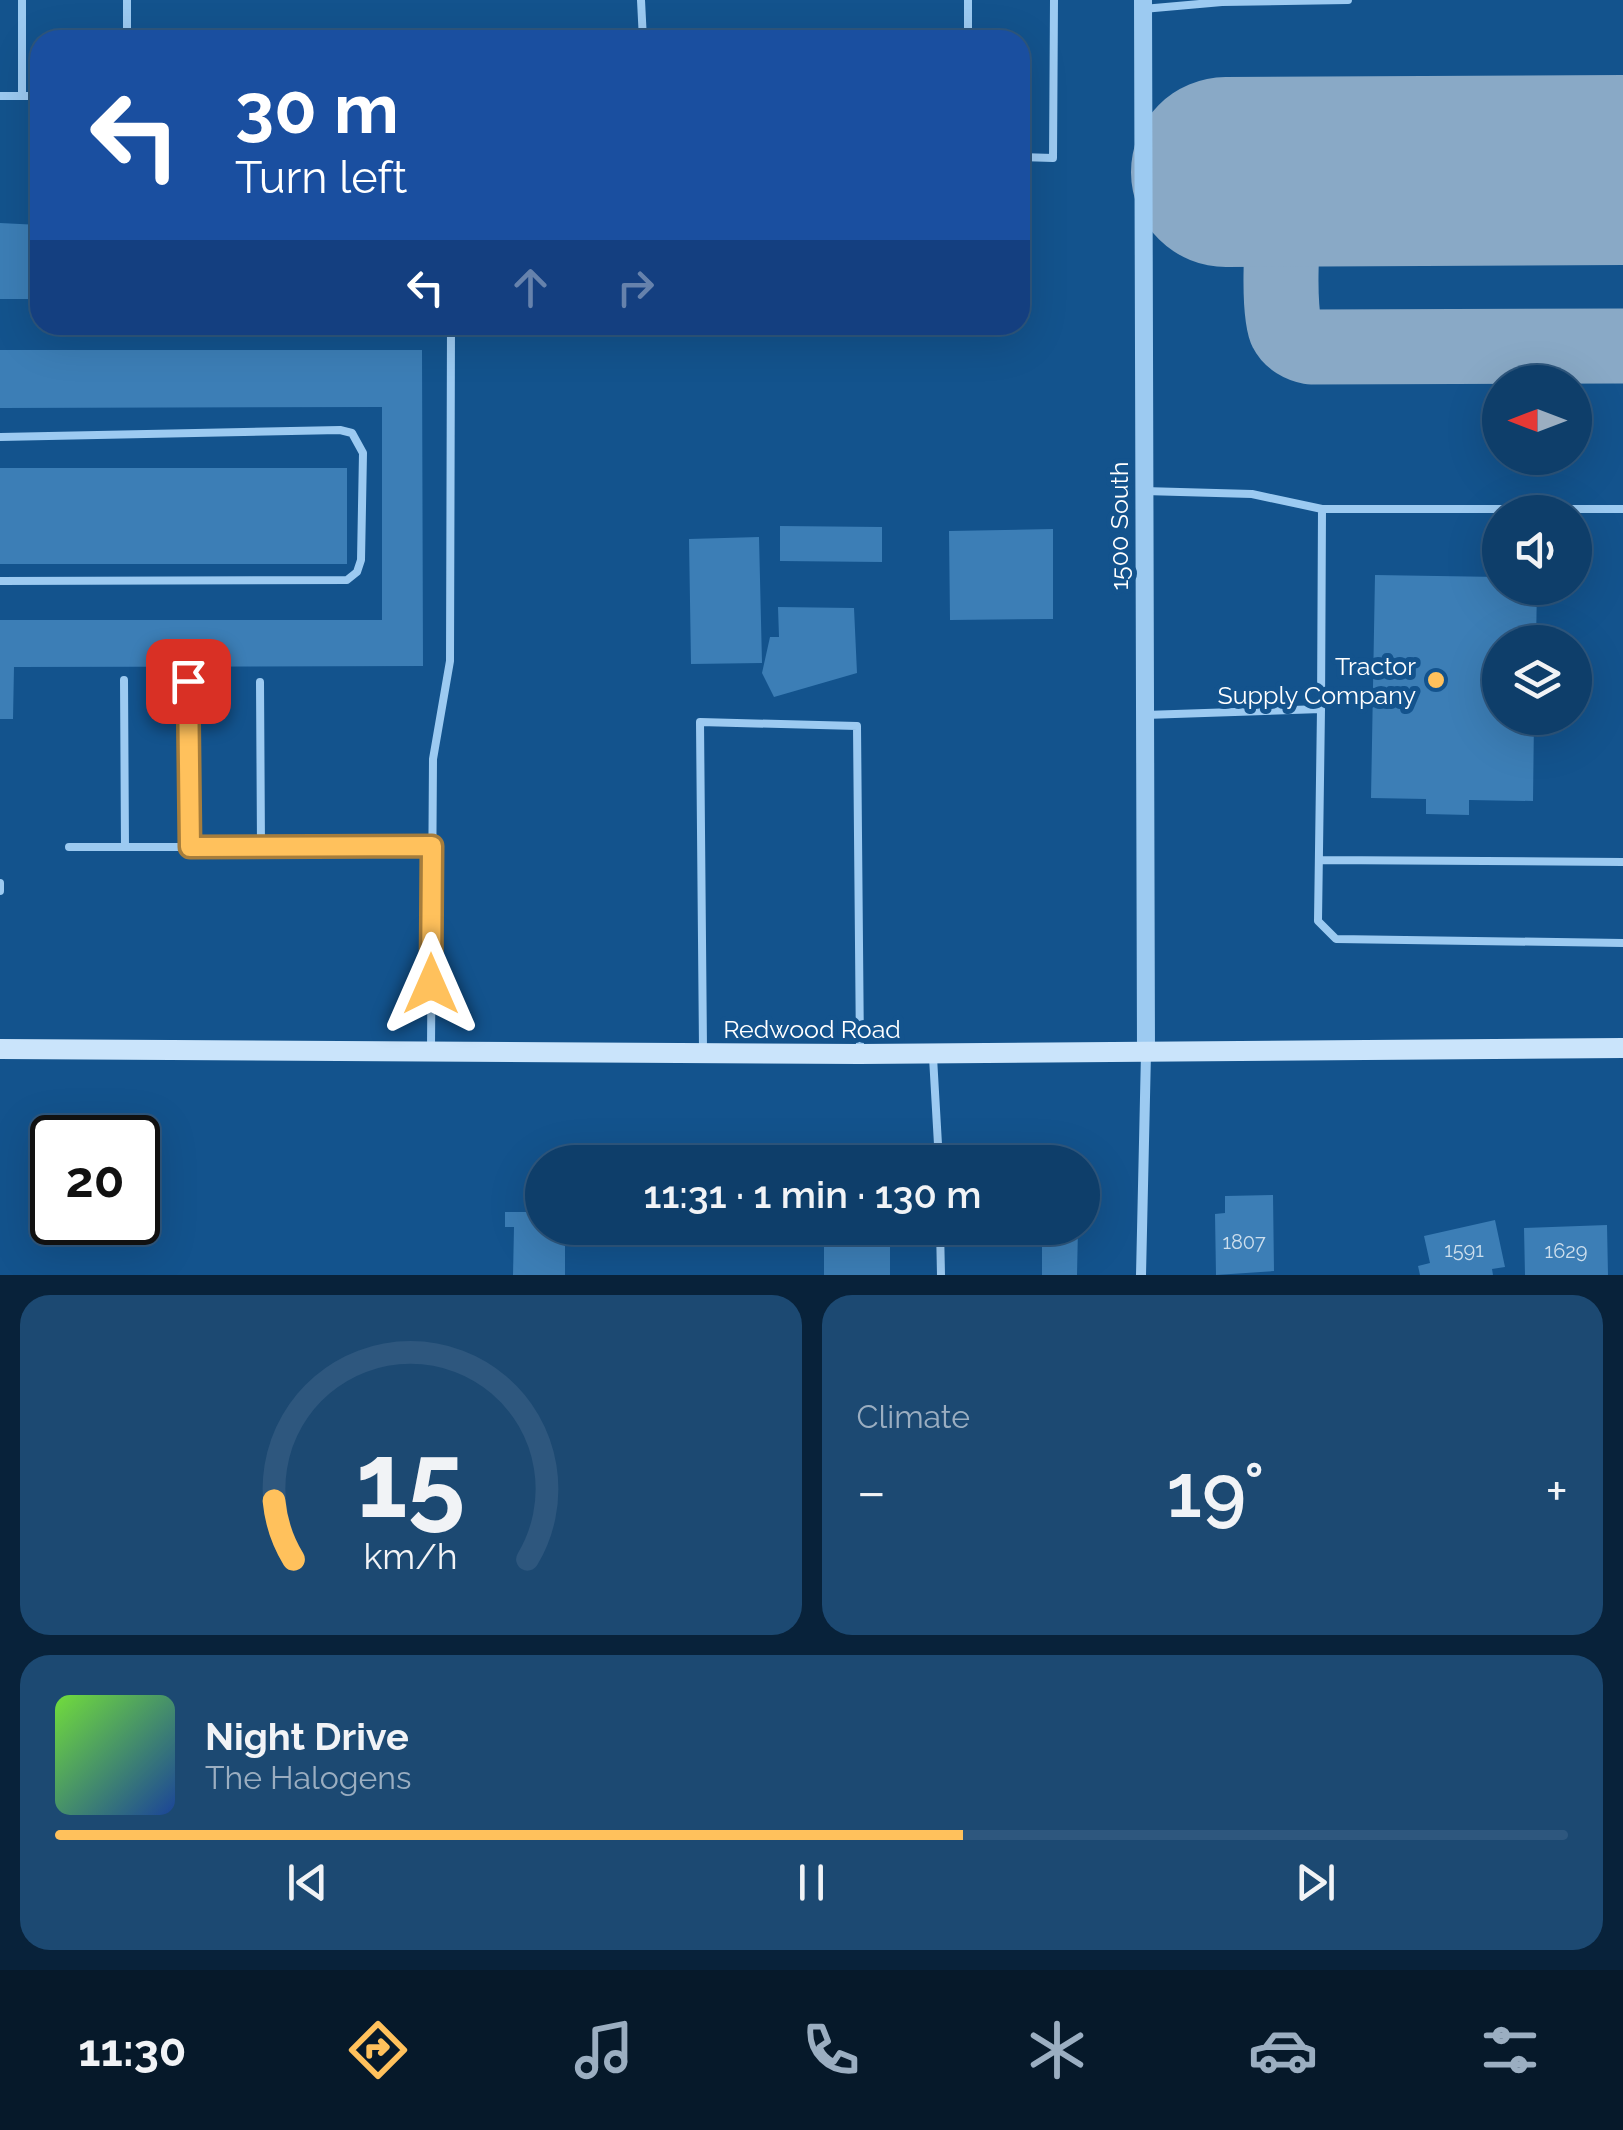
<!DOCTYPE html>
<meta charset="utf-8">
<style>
body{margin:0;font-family:Raleway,sans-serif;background:#1c4972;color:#f1f3f6;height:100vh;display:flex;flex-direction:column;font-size:38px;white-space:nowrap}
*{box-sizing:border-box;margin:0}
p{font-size:32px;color:#9baec1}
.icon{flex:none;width:55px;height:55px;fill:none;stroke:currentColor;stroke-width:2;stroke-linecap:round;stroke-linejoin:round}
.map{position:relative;height:1275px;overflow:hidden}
.panel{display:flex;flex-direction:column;gap:20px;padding:20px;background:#08223a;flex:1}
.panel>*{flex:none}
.banner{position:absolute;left:30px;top:30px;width:1000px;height:305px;border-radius:30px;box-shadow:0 10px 40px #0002,0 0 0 2px #2e577e;background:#1a4fa0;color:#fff;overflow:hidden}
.needle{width:65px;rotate:270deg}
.controls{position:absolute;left:1482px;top:365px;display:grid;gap:20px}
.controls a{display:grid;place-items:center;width:110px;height:110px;border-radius:50%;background:#0e3e6a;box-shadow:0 10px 40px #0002,0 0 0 2px #2e577e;font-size:50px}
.speed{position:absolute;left:30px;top:1115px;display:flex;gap:20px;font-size:50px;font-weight:700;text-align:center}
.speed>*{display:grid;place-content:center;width:130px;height:130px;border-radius:50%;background:#0e3e6a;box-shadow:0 10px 40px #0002,0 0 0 2px #2e577e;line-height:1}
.speed .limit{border:5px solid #111;border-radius:15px;background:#fff;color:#111}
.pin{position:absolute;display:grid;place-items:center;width:85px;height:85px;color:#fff;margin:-42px;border-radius:20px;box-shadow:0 5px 15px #0006}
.me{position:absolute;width:110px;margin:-55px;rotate:0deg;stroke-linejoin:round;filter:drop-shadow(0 0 8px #0008)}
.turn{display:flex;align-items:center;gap:35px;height:210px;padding:0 40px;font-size:45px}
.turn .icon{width:130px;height:130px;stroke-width:2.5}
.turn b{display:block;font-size:70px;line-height:85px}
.lanes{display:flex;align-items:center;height:95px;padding:0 40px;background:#0003;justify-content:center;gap:50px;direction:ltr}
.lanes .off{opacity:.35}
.big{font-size:75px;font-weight:600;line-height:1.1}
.panel .widget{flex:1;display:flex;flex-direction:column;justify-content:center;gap:15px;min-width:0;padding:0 35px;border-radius:30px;background:#1c4972}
.panel .dial{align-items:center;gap:0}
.dial svg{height:260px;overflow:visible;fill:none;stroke:#2e577e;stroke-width:7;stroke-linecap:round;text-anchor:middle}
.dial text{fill:#f1f3f6;stroke:none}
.song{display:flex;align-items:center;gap:30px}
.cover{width:120px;height:120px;border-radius:15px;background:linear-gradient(135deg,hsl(100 70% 55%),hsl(220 70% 35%))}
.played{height:10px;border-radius:5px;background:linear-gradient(90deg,#ffc15c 60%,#2e577e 60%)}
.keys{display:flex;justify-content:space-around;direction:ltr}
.heat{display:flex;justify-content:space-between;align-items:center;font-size:55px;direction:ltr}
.panel .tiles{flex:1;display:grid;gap:20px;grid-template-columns:1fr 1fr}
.widget:last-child{grid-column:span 2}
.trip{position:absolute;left:525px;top:1145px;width:575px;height:100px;border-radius:50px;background:#0e3e6a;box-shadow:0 10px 40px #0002,0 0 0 2px #2e577e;font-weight:600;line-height:100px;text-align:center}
.menu{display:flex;height:160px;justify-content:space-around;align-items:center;background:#06192a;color:#9baec1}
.menu .icon{width:70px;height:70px}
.menu .on{color:#ffc15c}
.menu b{font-size:45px;color:#f1f3f6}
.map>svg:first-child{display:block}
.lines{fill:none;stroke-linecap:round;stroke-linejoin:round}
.taxiway{stroke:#89a9c6;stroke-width:75}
.runway{stroke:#89a9c6;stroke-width:190}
.building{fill:#3c7eb6}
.service{stroke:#9ccaf1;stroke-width:8}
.minor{stroke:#9ccaf1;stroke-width:10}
.tertiary{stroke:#9ccaf1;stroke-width:18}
.secondary{stroke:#cae4fb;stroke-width:20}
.route-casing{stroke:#a67d3c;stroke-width:25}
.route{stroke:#ffc15c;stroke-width:18}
.poi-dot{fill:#ffc15c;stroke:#13538d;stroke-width:4}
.labels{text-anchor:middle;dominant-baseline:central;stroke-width:10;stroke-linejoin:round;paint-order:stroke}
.number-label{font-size:20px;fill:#cedfed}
.street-label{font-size:25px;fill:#fff;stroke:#13538d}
.poi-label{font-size:25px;fill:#fff;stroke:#13538d;text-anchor:end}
</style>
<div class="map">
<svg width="1623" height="1275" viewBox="0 0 1623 1275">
<rect width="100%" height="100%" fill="#13538d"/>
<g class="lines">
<path class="taxiway" d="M1338 172C1318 177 1299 189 1289 207 1280 222 1278 315 1286 330 1291 340 1301 345 1311 347L1623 346"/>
<path class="runway" d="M1226 172 1623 170"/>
</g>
<path class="building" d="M0 223 40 225V299H0Z
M0 350H422L423 666 14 667 13 719H0V620H382V407L0 408Z
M0 468H347V564H0Z
M780 526 882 527V562L780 561Z
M1053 529V619L950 620 949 531Z
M759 537 762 663 691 664 689 539Z
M1375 575 1500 577V588H1537L1536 642H1500V718H1534L1533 801 1469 800V815L1426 814V799L1371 798Z
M778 607 854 608 857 673 774 697 762 673 770 637H779Z
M1273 1195 1274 1271 1216 1275 1215 1214 1225 1213V1196Z
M505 1212H542V1228H565V1275H513L514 1227H505Z
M1495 1220 1505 1267 1492 1269 1493 1275H1420L1418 1266 1430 1263 1424 1236Z
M1607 1225 1608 1275H1525L1524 1228Z
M824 1228H890V1275H824Z
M1042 1228H1078L1077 1275H1042Z"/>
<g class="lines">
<path class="service" d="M641 0 643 40
M968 0V40
M1143 9 1222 2 1348 0
M127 40V0
M0 96H40
M22 96V0
M1020 157 1053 158 1054 0
M0 437 340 430 352 433 363 453 361 560 357 572 347 580 0 581
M1144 491 1252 494 1322 509H1623
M124 680 125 847
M188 681 190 847
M260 682 261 847
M1321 709 1322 509
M1145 715 1321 709 1318 921 1336 939 1623 943
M69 847H432
M1320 860 1623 862
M0 883V891
M431 1048 433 759 450 661 451 325
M703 1049 700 722 857 726 860 1053
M933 1057 939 1162
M940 1228 941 1275"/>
<path class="minor" d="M1141 1275 1146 1053"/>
<path class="tertiary" d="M1143 0 1146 1052"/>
<path class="secondary" d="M0 1049 860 1054 1623 1048"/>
</g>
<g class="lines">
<defs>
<path id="route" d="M188 681 190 847 432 846 431 984"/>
</defs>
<use href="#route" class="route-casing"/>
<use href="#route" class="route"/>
</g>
<circle class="poi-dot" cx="1436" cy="680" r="10"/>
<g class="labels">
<g class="number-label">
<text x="1244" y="1242">1807</text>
<text x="1464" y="1250">1591</text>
<text x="1566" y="1251">1629</text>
</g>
<g class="street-label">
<text transform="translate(1119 526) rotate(-90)">1500 South</text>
<text x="812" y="1029">Redwood Road</text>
</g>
<g class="poi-label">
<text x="1416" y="666">Tractor<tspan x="1416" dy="29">Supply Company</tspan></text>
</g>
</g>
</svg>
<div class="controls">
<a><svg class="needle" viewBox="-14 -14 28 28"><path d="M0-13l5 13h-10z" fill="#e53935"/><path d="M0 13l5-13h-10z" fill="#9baec1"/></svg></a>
<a><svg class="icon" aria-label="sound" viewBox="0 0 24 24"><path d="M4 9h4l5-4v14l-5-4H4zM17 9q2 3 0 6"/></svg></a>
<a><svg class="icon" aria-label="layers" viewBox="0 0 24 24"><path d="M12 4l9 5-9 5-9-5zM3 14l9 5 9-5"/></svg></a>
</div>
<div class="speed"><div class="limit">20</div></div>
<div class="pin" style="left:188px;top:681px;background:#d93025"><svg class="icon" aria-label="arrive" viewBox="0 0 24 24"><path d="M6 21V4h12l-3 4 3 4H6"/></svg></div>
<svg class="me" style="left:431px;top:984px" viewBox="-20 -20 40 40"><path d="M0-17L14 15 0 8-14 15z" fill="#ffc15c" stroke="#fff" stroke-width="4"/></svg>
<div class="trip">11:31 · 1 min · 130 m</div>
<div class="banner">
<div class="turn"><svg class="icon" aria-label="left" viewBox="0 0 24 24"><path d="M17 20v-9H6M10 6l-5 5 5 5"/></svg><div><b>30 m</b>Turn left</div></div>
<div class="lanes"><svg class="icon" aria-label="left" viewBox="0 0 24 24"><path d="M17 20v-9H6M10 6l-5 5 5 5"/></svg><svg class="icon off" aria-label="ahead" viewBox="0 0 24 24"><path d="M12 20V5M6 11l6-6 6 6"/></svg><svg class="icon off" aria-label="right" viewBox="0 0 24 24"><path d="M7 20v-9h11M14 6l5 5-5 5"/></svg></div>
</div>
</div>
<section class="panel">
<div class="tiles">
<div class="widget dial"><svg viewBox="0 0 100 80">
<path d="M14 69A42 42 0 1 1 86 69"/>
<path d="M14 69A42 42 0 0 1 8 51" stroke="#ffc15c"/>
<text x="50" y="56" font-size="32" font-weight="700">15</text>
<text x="50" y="72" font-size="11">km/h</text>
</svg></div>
<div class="widget"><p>Climate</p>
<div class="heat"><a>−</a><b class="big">19°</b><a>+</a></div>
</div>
<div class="widget">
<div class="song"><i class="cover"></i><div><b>Night Drive</b><p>The Halogens</p></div></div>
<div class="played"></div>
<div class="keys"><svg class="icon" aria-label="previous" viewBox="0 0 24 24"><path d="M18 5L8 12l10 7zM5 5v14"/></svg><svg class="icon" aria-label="pause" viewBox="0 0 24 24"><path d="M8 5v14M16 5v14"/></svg><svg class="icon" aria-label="next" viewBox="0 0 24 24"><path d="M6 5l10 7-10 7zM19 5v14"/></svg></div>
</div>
</div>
</section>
<nav class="menu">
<b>11:30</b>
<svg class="icon on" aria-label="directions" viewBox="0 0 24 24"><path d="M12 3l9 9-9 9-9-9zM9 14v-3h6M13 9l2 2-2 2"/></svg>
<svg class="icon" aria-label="music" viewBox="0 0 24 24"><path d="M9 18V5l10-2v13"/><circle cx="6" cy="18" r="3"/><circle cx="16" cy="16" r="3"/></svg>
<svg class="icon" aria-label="phone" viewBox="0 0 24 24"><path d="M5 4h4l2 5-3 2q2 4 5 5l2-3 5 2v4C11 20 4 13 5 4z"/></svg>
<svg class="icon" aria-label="climate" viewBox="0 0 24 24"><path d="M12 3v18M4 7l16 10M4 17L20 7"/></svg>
<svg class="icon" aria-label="car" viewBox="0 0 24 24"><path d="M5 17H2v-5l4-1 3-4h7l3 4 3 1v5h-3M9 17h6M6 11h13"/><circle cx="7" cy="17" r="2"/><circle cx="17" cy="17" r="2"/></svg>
<svg class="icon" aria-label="filters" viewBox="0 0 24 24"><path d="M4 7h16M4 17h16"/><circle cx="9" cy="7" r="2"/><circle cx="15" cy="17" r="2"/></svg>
</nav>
